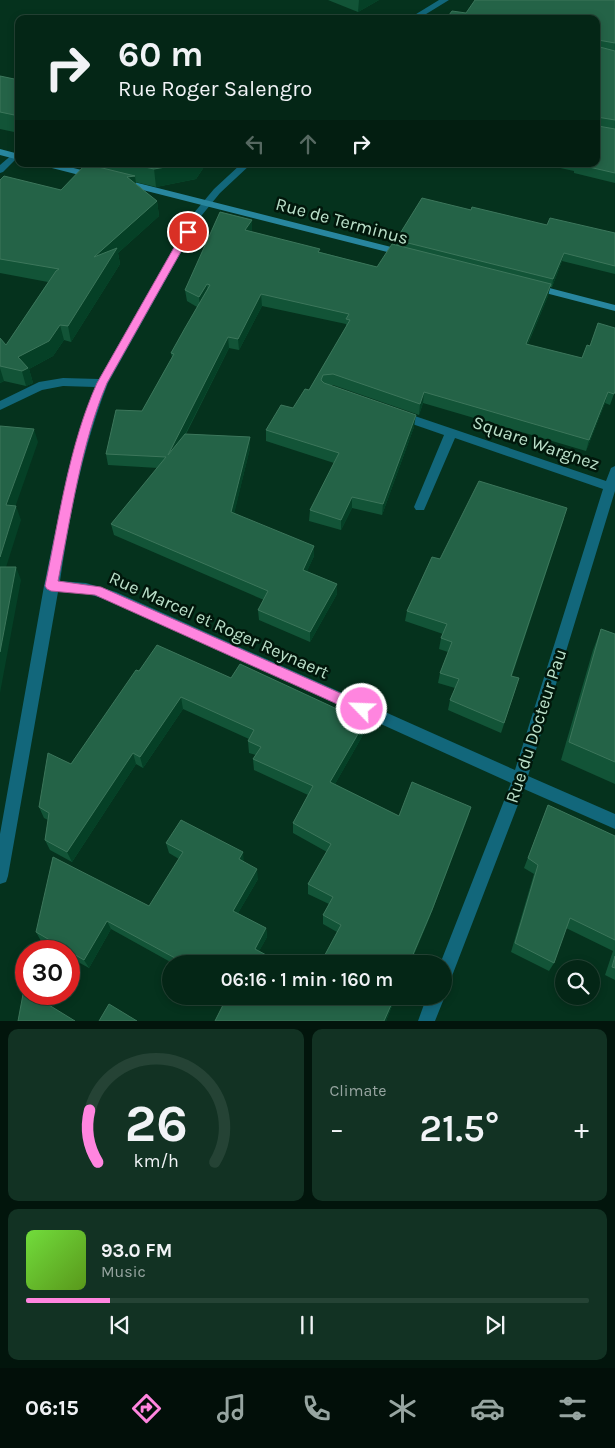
<!DOCTYPE html>
<meta charset="utf-8">
<style>
body{margin:0;font-family:Karla,sans-serif;background:#123223;color:#f1f3f6;height:100vh;display:flex;flex-direction:column;font-size:19px;white-space:nowrap}
*{box-sizing:border-box;margin:0}
p{font-size:16px;color:#97a5a1}
.icon{flex:none;width:28px;height:28px;fill:none;stroke:currentColor;stroke-width:2;stroke-linecap:round;stroke-linejoin:round}
.map{position:relative;height:1021px;overflow:hidden}
.drawer{display:flex;flex-direction:column;gap:8px;padding:8px;background:#02150c;flex:1}
.drawer>*{flex:none}
.guide{position:absolute;left:15px;top:15px;width:585px;height:152px;border-radius:10px;box-shadow:0 2px 8px #0003,0 0 0 1px #254335;background:#042616;color:#f1f3f6;overflow:hidden}
.tools{position:absolute;left:555px;top:960px;display:grid;gap:10px}
.tools a{display:grid;place-items:center;width:45px;height:45px;border-radius:50%;background:#042616;box-shadow:0 2px 8px #0003,0 0 0 1px #254335;font-size:25px}
.speed{position:absolute;left:15px;top:940px;display:flex;gap:10px;font-size:25px;font-weight:700;text-align:center}
.speed>*{display:grid;place-content:center;width:65px;height:65px;border-radius:50%;background:#042616;box-shadow:0 2px 8px #0003,0 0 0 1px #254335;line-height:1}
.speed .limit{border:8px solid #d22;background:#fff;color:#111}
.pin{position:absolute;display:grid;place-items:center;width:42px;height:42px;color:#fff;margin:-21px;border:2px solid #fff;border-radius:50%;box-shadow:0 1px 5px #0007}
.me{position:absolute;width:55px;margin:-28px;rotate:294deg;stroke-linejoin:round;filter:drop-shadow(0 0 4px #0008)}
.turn{display:flex;align-items:center;gap:18px;height:105px;padding:0 20px;font-size:22px}
.turn .icon{width:65px;height:65px;stroke-width:2.5}
.turn b{display:block;font-size:35px;line-height:42px}
.lanes{display:flex;align-items:center;height:48px;padding:0 20px;background:#0003;justify-content:center;gap:25px;direction:ltr}
.lanes .off{opacity:.35}
.big{font-size:38px;font-weight:600;line-height:1.1}
.drawer .card{flex:1;display:flex;flex-direction:column;justify-content:center;gap:8px;min-width:0;padding:0 18px;border-radius:10px;background:#123223}
.drawer .dial{align-items:center;gap:0}
.dial svg{height:130px;overflow:visible;fill:none;stroke:#254335;stroke-width:7;stroke-linecap:round;text-anchor:middle}
.dial text{fill:#f1f3f6;stroke:none}
.song{display:flex;align-items:center;gap:15px}
.cover{width:60px;height:60px;border-radius:8px;background:linear-gradient(135deg,hsl(100 70% 55%),hsl(90 70% 35%))}
.played{height:5px;border-radius:2px;background:linear-gradient(90deg,#ff85df 15%,#254335 15%)}
.keys{display:flex;justify-content:space-around;direction:ltr}
.heat{display:flex;justify-content:space-between;align-items:center;font-size:28px;direction:ltr}
.drawer .tiles{flex:1;display:grid;gap:8px;grid-template-columns:1fr 1fr}
.card:last-child{grid-column:span 2}
.trip{position:absolute;left:162px;top:955px;width:290px;height:50px;border-radius:25px;background:#042616;box-shadow:0 2px 8px #0003,0 0 0 1px #254335;font-weight:600;line-height:50px;text-align:center}
.tab-bar{display:flex;height:80px;justify-content:space-around;align-items:center;background:#020f09;color:#97a5a1}
.tab-bar .icon{width:35px;height:35px}
.tab-bar .on{color:#ff85df}
.tab-bar b{font-size:22px;color:#f1f3f6}
.map>svg:first-child{display:block}
.lines{fill:none;stroke-linecap:round;stroke-linejoin:round}
.service{fill:#12677b;fill-rule:evenodd}
.minor{fill:#12677b;fill-rule:evenodd}
.secondary{fill:#28869e;fill-rule:evenodd}
.wall{fill:#125437}
.shaded-wall{fill:#054026}
.building{fill:#246347;stroke:#3c765b}
.route{fill:#ff85df;stroke:#a65691}
.labels{text-anchor:middle;dominant-baseline:central;stroke-width:5;stroke-linejoin:round;paint-order:stroke}
.street-label{font-size:18px;fill:#bbe0ca;stroke:#01170b}
</style>
<div class="map">
<svg width="615" height="1021" viewBox="0 0 615 1021">
<rect width="100%" height="100%" fill="#05321d"/>
<g class="lines">
<path class="service" d="M14 153 19 156 3 172 0 173V165Z"/>
<path class="minor" d="M439 0H449L418 19H408Z
M241 164H251L220 193 202 215 108 383C83 447 70 513 60 581L86 583 116 592 515 770 603 489 455 438 424 510H416L414 507 444 435 395 418 393 415 395 412H403L606 481 611 468 615 466V491L528 776 615 814V829L524 789 452 976 450 982 444 984V964H440L511 783 107 600 86 593 58 592 8 876 6 882 0 884V834L44 586 67 475 85 413 95 387 63 386 42 390 0 410V401L39 382 63 378 99 379 193 214 214 189Z
M444 994 445 996 435 1021H418L427 996H444Z"/>
<path class="secondary" d="M0 149 19 154V160L0 155Z
M43 164H57L98 174 100 176 95 179 44 166Z
M122 179 403 250 408 253 403 256 119 184V180Z
M534 284 615 305V311L530 289 529 287 530 285Z"/>
</g>
<path class="wall" d="M328 0H379L358 12Z
M615 0V183L574 173V171L542 164H596L466 13Z
M0 76 19 80V133L0 129Z
M95 164H206L196 179 156 187 135 182 136 184 157 201 159 216 118 253 120 264 71 342 64 340 53 356 29 369 33 383 26 386 4 381 0 383V338L6 345 48 282 0 273V180L61 190 95 166Z
M471 210 547 225 615 233V274L562 261 552 287H550L548 296 528 344 615 391 610 405 605 403 586 451 423 403 419 415 333 385H329L414 427 382 515 352 508 341 530 309 521 310 510 334 463 266 441V430L293 408 309 390 346 327V324L262 306 239 350 229 348 186 434 250 437V448L234 513 314 556 307 571 337 584V594L310 642 259 620 258 610 264 600 114 535 111 524 158 468 108 465 106 454 142 411 172 357 171 353 197 307 187 301 185 290 252 232 320 252 377 267 396 245V240Z
M564 519 512 676 516 688 501 733 448 710 450 700 455 688 438 683 440 673 448 652 439 649 441 638 443 634 405 621 407 611 440 559Z
M601 629 615 634V784L561 760 593 650Z
M139 671 231 678 364 733 335 784 399 816 471 807 468 817 429 919 410 964H320L337 932 323 924V915L329 904 308 894V884L327 852 293 833V823L308 795 254 770 253 759 256 755 249 753 248 741 249 739 183 709 143 768 136 764 72 862 50 850 45 840 48 820 44 818 39 807Z
M548 805 615 836V980L605 975 613 951 566 928 554 963 549 971 511 952 534 874 524 868Z
M166 843 244 862 258 879 238 913 266 928 267 937 259 951 283 964H174L111 929 89 968 69 957V951H59L41 941 36 932 149 906 179 859 169 853Z
M207 996H396L386 1021H215L223 1006Z"/>
<path class="shaded-wall" d="M359 0H379L358 12Z
M183 164H206L196 179 156 187 154 169Z
M135 176 137 191 127 177Z
M157 201 159 216 118 253 120 264 71 342 68 326 94 257Z
M252 220V231L245 230Z
M564 253 562 261 552 287 553 279Z
M207 284 208 296 200 309 199 297Z
M551 284 548 296 523 355 526 344Z
M261 294 262 306 239 350 238 339Z
M60 325 64 340 53 356 29 369 33 383 26 386 18 357Z
M228 337 229 348 169 466 168 455Z
M0 368 4 381 0 383Z
M424 392 423 403 419 415 420 404Z
M608 392 605 403 586 451 589 440Z
M416 415 414 427 382 515 383 504Z
M34 429 38 442 11 519 6 505Z
M250 437V448L232 523 231 512Z
M352 497V508L341 530V520Z
M16 506 21 520 2 580 0 575V557Z
M314 546V556L303 580V570Z
M16 567 21 580 0 693V652Z
M337 584V594L310 642V632Z
M181 697 183 709 143 768 140 757Z
M365 722 364 733 330 793V782Z
M133 753 136 764 72 862 67 852Z
M471 807 468 817 429 919 410 964H409Z
M243 852 244 862 240 869 239 859Z
M257 869 258 879 234 920 233 911Z
M107 921 111 929 89 968 84 960Z
M266 928 267 937 256 957 255 949Z
M395 996H396L386 1021H384Z"/>
<path class="building" d="M475 0H615V43L598 40 596 41V19H446L452 11 466 13Z
M596 44V46L615 51V120L597 117 598 126 615 129V173L576 164H596Z
M0 76 19 80V116L0 112Z
M86 164 135 176 127 177 157 201 94 257 117 248 68 326 60 325 49 341 18 357 28 368 22 371 0 366V338L6 345 56 271 59 269 0 259V180L4 176 61 190Z
M131 164H183L154 169Z
M422 198 471 210 472 207 547 225 550 218 615 233V266L564 253 553 279 396 240Z
M220 212 252 220 245 230 320 249 318 252 377 267 392 244 551 284 526 344 582 358 587 345 590 346 598 323 615 328V391L614 394 608 392 589 440 424 392 420 404 333 374 323 375 321 380 324 383 416 415 383 504 352 497 341 520 310 510 339 453 266 430 281 405 293 408 305 389 309 390 350 320 346 319 349 314 261 294 238 339 228 337 168 455 185 434 250 437 231 512 314 546 303 570 337 584 310 632 258 610 268 591 111 524 166 457 106 454 116 410 142 411 174 354 171 353 185 328 210 285 207 284 199 297 185 290Z
M0 426 34 429 6 505 16 506 0 557Z
M479 481 567 508 511 676 519 678 504 723 450 700 459 679 440 673 452 642 441 638 447 624 407 611 432 557 440 559Z
M0 567H16L0 652Z
M601 629 615 634V762L569 742Z
M157 645 231 678 240 664 365 722 330 782 399 816 412 782 471 807 432 910 409 964H320L341 925 323 915 333 897 308 884 331 844 293 823 313 786 253 759 261 747 248 741 254 730 181 697 140 757 133 753 67 852 45 840 49 813 39 807 48 753 71 764 136 670 139 671Z
M548 805 615 836V940L570 918 554 963 515 943 538 865 528 858Z
M181 820 243 852 239 859 257 869 233 911 266 928 255 949 283 964H186L107 921 84 960 36 932 53 857 149 906 183 852 166 843Z
M615 956V968L612 967Z
M24 989 26 991V994H31L75 1021H18Z
M218 996H395L384 1021H215L225 1001Z
M109 1004 137 1021H99Z"/>
<path class="route" d="M184 230H188L192 232 107 383C81 444 71 516 58 581L101 587 367 705 369 709 367 713 362 715 357 713 95 595 51 591 47 589 45 586C59 519 69 445 97 383Z"/>
<g class="labels">
<g class="street-label">
<text transform="translate(342 221) rotate(15)">Rue de Terminus</text>
<text transform="translate(536 443) rotate(19)">Square Wargnez</text>
<text transform="translate(219 625) rotate(24)">Rue Marcel et Roger Reynaert</text>
<text transform="translate(536 726) rotate(-72)">Rue du Docteur Pau</text>
</g>
</g>
</svg>
<div class="tools">
<a><svg class="icon" aria-label="search" viewBox="0 0 24 24"><circle cx="10" cy="10" r="6"/><path d="M15 15l6 6"/></svg></a>
</div>
<div class="speed"><div class="limit">30</div></div>
<div class="pin" style="left:188px;top:232px;background:#d93025"><svg class="icon" aria-label="arrive" viewBox="0 0 24 24"><path d="M6 21V4h12l-3 4 3 4H6"/></svg></div>
<svg class="me" style="left:362px;top:709px" viewBox="-20 -20 40 40"><circle r="17" fill="#ff85df" stroke="#fff" stroke-width="3"/><path d="M0-11L8 9 0 5-8 9z" fill="#fff"/></svg>
<div class="trip">06:16 · 1 min · 160 m</div>
<div class="guide">
<div class="turn"><svg class="icon" aria-label="right" viewBox="0 0 24 24"><path d="M7 20v-9h11M14 6l5 5-5 5"/></svg><div><b>60 m</b>Rue Roger Salengro</div></div>
<div class="lanes"><svg class="icon off" aria-label="left" viewBox="0 0 24 24"><path d="M17 20v-9H6M10 6l-5 5 5 5"/></svg><svg class="icon off" aria-label="ahead" viewBox="0 0 24 24"><path d="M12 20V5M6 11l6-6 6 6"/></svg><svg class="icon" aria-label="right" viewBox="0 0 24 24"><path d="M7 20v-9h11M14 6l5 5-5 5"/></svg></div>
</div>
</div>
<section class="drawer">
<div class="tiles">
<div class="card dial"><svg viewBox="0 0 100 80">
<path d="M14 69A42 42 0 1 1 86 69"/>
<path d="M14 69A42 42 0 0 1 9 37" stroke="#ff85df"/>
<text x="50" y="56" font-size="32" font-weight="700">26</text>
<text x="50" y="72" font-size="11">km/h</text>
</svg></div>
<div class="card"><p>Climate</p>
<div class="heat"><a>−</a><b class="big">21.5°</b><a>+</a></div>
</div>
<div class="card">
<div class="song"><i class="cover"></i><div><b>93.0 FM</b><p>Music</p></div></div>
<div class="played"></div>
<div class="keys"><svg class="icon" aria-label="previous" viewBox="0 0 24 24"><path d="M18 5L8 12l10 7zM5 5v14"/></svg><svg class="icon" aria-label="pause" viewBox="0 0 24 24"><path d="M8 5v14M16 5v14"/></svg><svg class="icon" aria-label="next" viewBox="0 0 24 24"><path d="M6 5l10 7-10 7zM19 5v14"/></svg></div>
</div>
</div>
</section>
<nav class="tab-bar">
<b>06:15</b>
<svg class="icon on" aria-label="directions" viewBox="0 0 24 24"><path d="M12 3l9 9-9 9-9-9zM9 14v-3h6M13 9l2 2-2 2"/></svg>
<svg class="icon" aria-label="music" viewBox="0 0 24 24"><path d="M9 18V5l10-2v13"/><circle cx="6" cy="18" r="3"/><circle cx="16" cy="16" r="3"/></svg>
<svg class="icon" aria-label="phone" viewBox="0 0 24 24"><path d="M5 4h4l2 5-3 2q2 4 5 5l2-3 5 2v4C11 20 4 13 5 4z"/></svg>
<svg class="icon" aria-label="climate" viewBox="0 0 24 24"><path d="M12 3v18M4 7l16 10M4 17L20 7"/></svg>
<svg class="icon" aria-label="car" viewBox="0 0 24 24"><path d="M5 17H2v-5l4-1 3-4h7l3 4 3 1v5h-3M9 17h6M6 11h13"/><circle cx="7" cy="17" r="2"/><circle cx="17" cy="17" r="2"/></svg>
<svg class="icon" aria-label="filters" viewBox="0 0 24 24"><path d="M4 7h16M4 17h16"/><circle cx="9" cy="7" r="2"/><circle cx="15" cy="17" r="2"/></svg>
</nav>
